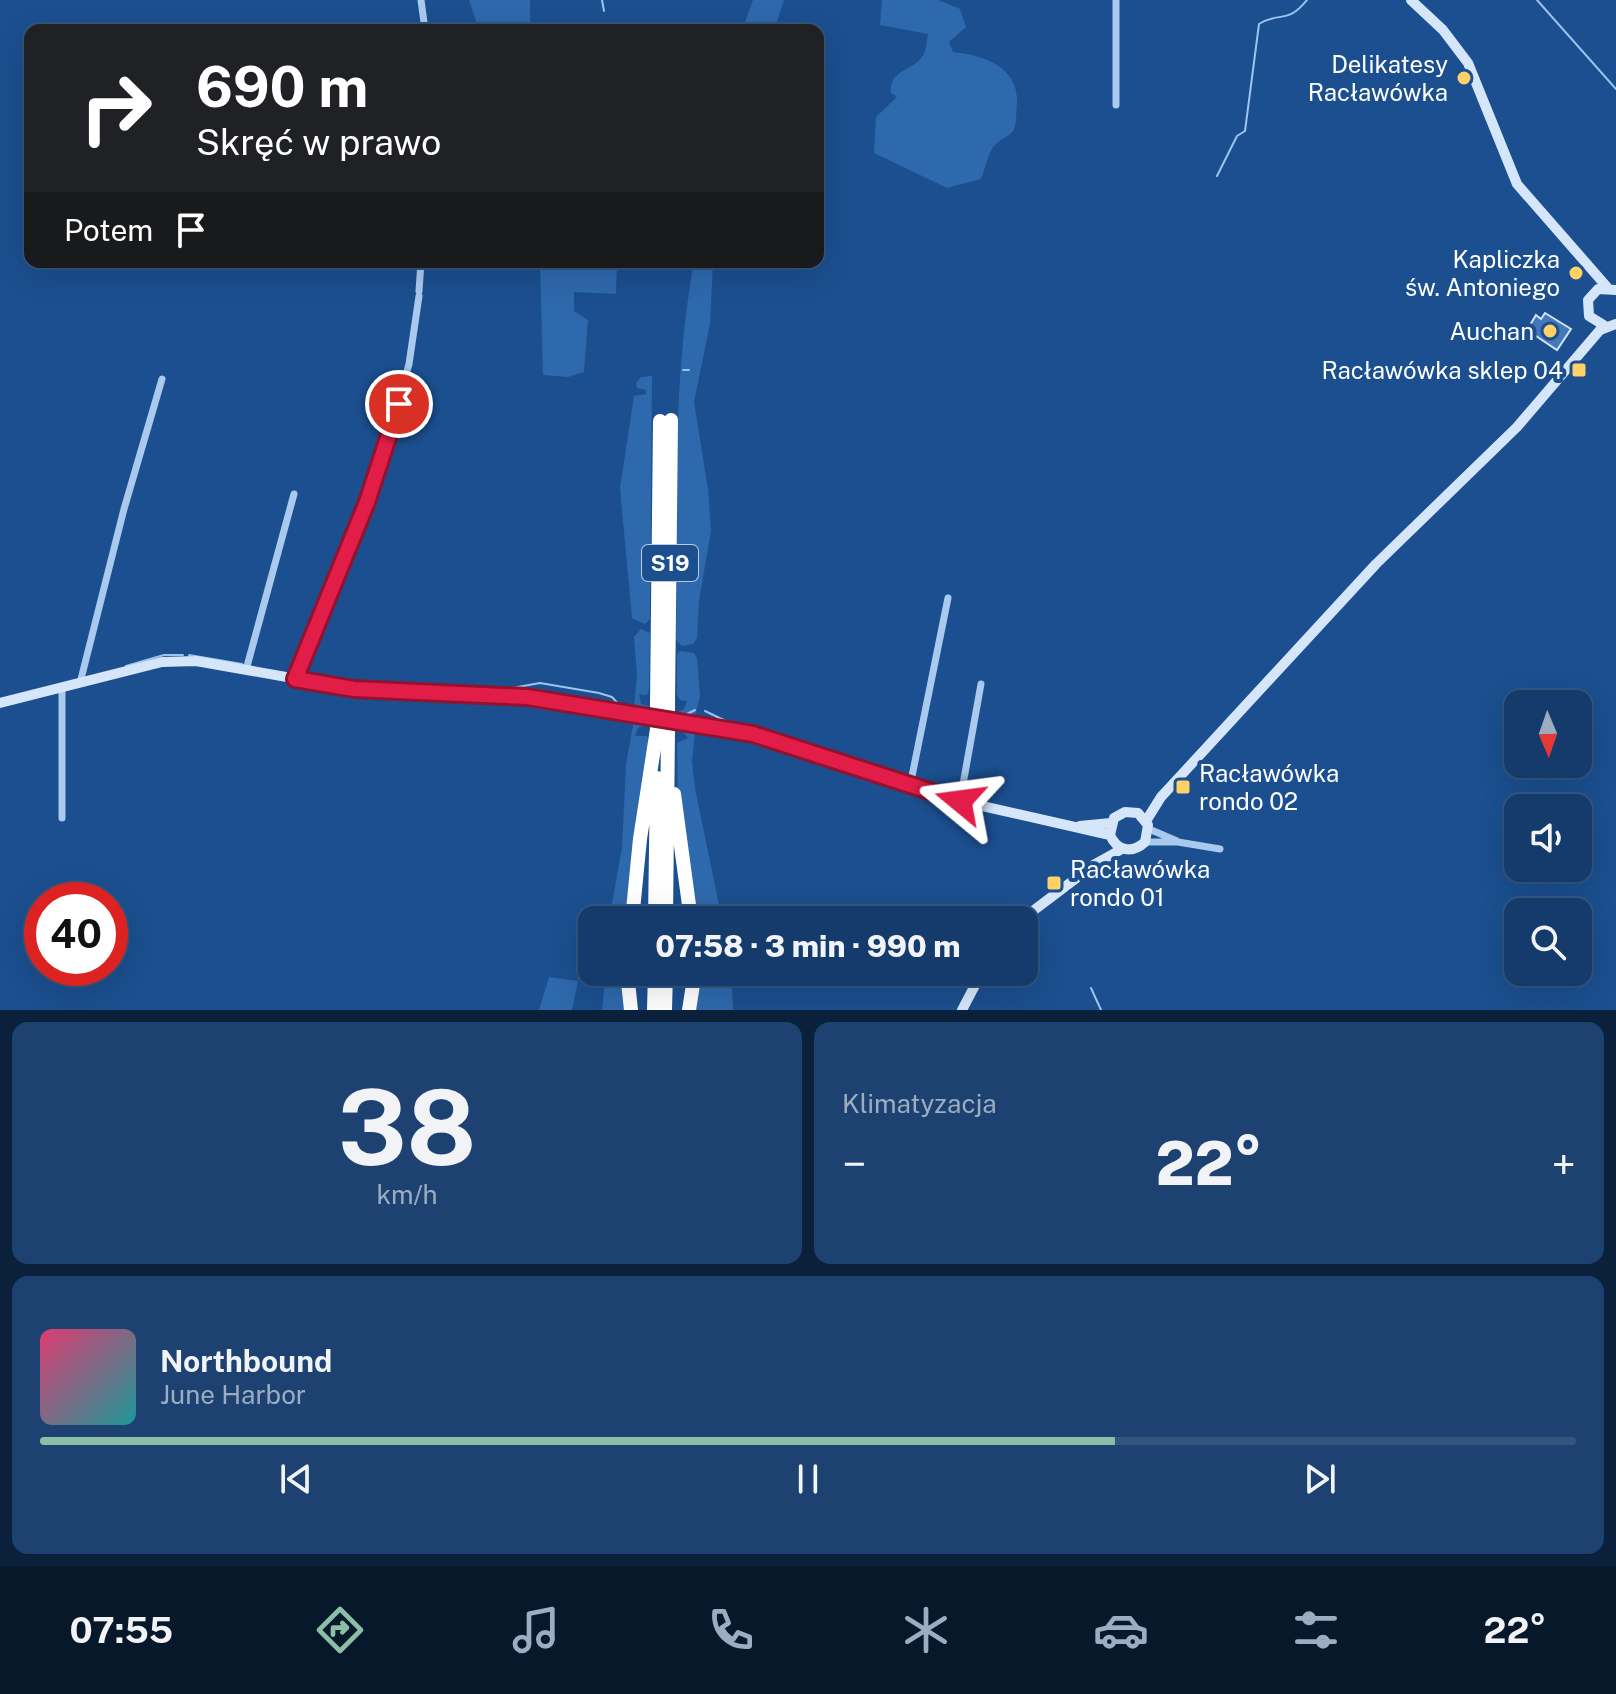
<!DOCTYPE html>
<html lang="pl">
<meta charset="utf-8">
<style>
body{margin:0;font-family:"Public Sans",sans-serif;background:#1d4271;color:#f1f3f6;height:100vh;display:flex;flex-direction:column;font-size:30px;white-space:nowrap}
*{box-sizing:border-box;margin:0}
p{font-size:26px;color:#9dadc1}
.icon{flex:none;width:44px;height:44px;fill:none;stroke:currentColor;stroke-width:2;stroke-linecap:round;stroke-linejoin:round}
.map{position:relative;height:1010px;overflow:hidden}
.side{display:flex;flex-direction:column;gap:12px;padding:12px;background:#0b203b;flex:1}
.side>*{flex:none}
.hud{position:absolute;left:24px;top:24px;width:800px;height:244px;border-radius:16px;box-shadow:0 8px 32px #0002,0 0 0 2px #33557e;background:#202124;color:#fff;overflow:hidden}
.needle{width:52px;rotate:178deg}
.buttons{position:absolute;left:1504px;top:690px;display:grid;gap:16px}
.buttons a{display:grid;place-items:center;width:88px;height:88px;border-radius:16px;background:#143b6b;box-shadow:0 8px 32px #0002,0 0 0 2px #33557e;font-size:40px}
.speed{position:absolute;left:24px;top:882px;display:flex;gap:16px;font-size:40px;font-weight:700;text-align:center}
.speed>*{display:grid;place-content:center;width:104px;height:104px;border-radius:50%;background:#143b6b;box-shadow:0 8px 32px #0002,0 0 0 2px #33557e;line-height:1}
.speed .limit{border:12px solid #d22;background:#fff;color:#111}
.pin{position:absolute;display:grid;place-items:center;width:68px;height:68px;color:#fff;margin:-34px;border:4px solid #fff;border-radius:50%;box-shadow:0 2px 8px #0007}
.me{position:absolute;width:88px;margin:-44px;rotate:286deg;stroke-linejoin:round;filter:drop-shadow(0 0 6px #0008)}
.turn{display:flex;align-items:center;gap:28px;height:168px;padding:0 40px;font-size:36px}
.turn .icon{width:104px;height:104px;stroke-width:2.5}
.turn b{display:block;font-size:56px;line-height:68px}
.then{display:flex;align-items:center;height:76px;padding:0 40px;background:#0003;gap:16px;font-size:30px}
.big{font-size:60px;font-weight:800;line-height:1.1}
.side .tile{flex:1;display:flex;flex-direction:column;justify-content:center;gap:12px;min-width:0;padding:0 28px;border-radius:16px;background:#1d4271}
.side .dial{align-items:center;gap:0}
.dial b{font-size:104px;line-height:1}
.song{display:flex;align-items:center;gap:24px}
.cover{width:96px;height:96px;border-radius:12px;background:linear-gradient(135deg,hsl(340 70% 55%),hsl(180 70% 35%))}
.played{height:8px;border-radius:4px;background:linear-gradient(90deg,#8abfa5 70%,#33557e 70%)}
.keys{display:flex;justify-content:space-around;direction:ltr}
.heat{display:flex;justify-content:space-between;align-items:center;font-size:44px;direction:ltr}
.side .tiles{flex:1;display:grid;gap:12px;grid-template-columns:1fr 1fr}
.tile:last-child{grid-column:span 2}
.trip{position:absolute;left:578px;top:906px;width:460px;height:80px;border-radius:16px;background:#143b6b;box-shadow:0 8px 32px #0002,0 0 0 2px #33557e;font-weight:800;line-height:80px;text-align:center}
.tab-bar{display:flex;height:128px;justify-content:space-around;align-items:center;background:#08182b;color:#9dadc1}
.tab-bar .icon{width:56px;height:56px}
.tab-bar .current{color:#8abfa5}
.tab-bar b{font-size:36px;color:#f1f3f6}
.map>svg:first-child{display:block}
.green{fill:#2e69ad}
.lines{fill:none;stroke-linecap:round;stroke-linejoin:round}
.stream{stroke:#9cc4f0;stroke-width:2}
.building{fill:#4478b7;stroke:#cfe3fa;stroke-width:2}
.street{stroke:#a9c9ee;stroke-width:7}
.secondary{stroke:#d6e6fa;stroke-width:10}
.highway{stroke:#fff;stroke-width:14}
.highway-bridge{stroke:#fff;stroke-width:14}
.route-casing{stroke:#92132f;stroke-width:20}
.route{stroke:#e11d48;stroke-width:14}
.poi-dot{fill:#ffd166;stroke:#1b4f8f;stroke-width:3}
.labels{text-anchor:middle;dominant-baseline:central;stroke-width:8;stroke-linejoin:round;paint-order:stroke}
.shield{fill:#1b4f8f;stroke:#bbcadd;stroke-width:2}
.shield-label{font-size:22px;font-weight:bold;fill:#fff}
.poi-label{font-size:24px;fill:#fff;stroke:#1b4f8f;text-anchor:end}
</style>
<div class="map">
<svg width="1616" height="1010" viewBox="0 0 1616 1010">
<rect width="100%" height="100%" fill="#1b4f8f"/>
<path class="green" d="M469 0H530V29L541 30H479Z
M753 0H784L774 30H742Z
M882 0H938L960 9 966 27 949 42 953 52C984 55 1019 67 1017 104 1016 111 1017 122 1014 129 1010 137 1001 138 995 145 988 152 985 170 981 179L947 188 874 153 876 117 897 97 891 93C888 69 915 71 924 54 926 49 927 40 928 34L880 25Z
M540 262H617L616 294 574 292V311L588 320 584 372 568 377 543 375Z
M694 262H713L710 324 694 402 708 489 711 531 699 601 697 638 693 644 682 646 676 640C678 513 671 388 694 262Z
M652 376 650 619 645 624 632 618 620 488 634 396 646 394V390L637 388 636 383 641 377Z
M641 629 650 633 649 689 647 695 639 694 641 704 649 706V714L634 707 637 675 634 637Z
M680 651 694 653 697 658 700 696 694 720 678 719V712L684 709 687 701 680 700 677 695V654Z
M634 720 649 722 638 728 635 736H647L649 742 629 920H609L622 848 626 764Z
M678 727 695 730 692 762 695 788 722 920H695L678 807 677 743 688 738Z
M606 972H624L627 1010H602Z
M699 972H731L733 1010H693Z
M549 977 578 981 572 1010H539Z"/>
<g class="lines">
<path class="stream" d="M602 0 604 11
M1537 0 1616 89
M1217 176 1237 136 1245 131 1259 24C1280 11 1287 25 1307 0
M683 370H689
M189 655 242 664
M126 666 164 655H183
M346 683 373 684
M380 685 399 686
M406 686H439
M446 687 506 689 540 683 599 693 612 697 621 707
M705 711 730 723 767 731
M674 715 683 716 695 710
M1091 988 1101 1010"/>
</g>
<path class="building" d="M1545 313 1571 329 1557 350 1527 330 1536 315 1541 319Z"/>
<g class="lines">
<path class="street" d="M421 0 425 30
M1116 0V105
M419 291 421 262
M246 670 294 494
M295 679 385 451 409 364 419 296
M80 683 124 509 162 379
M62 688V818
M910 786 948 598
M960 801 981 684
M1149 829 1177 841
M1145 842H1178L1220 849"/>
<path class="secondary" d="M1411 0 1443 30 1468 63 1517 184 1607 287
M1605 326 1589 316 1588 300 1598 289 1616 290
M0 703 162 662 196 661 354 689 527 697 725 729 771 738 960 801 1110 835C1117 851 1132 854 1145 842L1148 825 1138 813 1125 812 1114 818 1110 835
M1146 821 1161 797 1376 564 1517 427 1600 330 1616 324
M1080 826 1111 823
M1021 920 1095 864 1122 849
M962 1010 982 972"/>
<path class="highway" d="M657 704 660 421
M668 705 671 420
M674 794 691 920
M632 920 640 839 657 729
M655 920 657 778
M666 920 668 730
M627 972 631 1010
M654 1010 655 972
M665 1010 666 972
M689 1010 695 972"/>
<path class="highway-bridge" d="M657 729V704
M668 730V705"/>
</g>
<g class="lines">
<defs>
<path id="route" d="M399 404 367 502 295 679 354 689 527 697 753 734 960 801"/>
</defs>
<use href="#route" class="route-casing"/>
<use href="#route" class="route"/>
</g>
<g class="poi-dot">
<circle cx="1464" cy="78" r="8"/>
<circle cx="1576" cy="273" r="8"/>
<circle cx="1550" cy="331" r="8"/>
<rect x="1571" y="362" width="16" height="16" rx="4"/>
<rect x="1175" y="779" width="16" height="16" rx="4"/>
<rect x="1046" y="875" width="16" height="16" rx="4"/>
</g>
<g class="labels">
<rect class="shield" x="642" y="545" width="56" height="36" rx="6"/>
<g class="shield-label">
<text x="670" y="563">S19</text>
</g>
<g class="poi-label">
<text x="1448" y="64">Delikatesy<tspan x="1448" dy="28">Racławówka</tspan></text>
<text x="1560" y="259">Kapliczka<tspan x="1560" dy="28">św. Antoniego</tspan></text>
<text x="1534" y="331">Auchan</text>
<text x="1563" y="370">Racławówka sklep 04</text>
<text x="1199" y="773" text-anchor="start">Racławówka<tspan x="1199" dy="28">rondo 02</tspan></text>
<text x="1070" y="869" text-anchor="start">Racławówka<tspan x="1070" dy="28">rondo 01</tspan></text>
</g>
</g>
</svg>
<div class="buttons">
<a><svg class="needle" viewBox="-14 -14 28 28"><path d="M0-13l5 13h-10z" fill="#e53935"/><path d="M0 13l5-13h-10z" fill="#9dadc1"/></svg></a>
<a><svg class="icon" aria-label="sound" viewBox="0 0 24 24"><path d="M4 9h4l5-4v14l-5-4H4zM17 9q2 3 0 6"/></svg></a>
<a><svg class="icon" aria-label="search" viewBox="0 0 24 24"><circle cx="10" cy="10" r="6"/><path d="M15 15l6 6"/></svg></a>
</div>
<div class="speed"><div class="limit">40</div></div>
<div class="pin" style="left:399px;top:404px;background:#d93025"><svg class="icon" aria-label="arrive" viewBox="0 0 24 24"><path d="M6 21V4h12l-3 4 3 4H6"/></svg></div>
<svg class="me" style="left:960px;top:801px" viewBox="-20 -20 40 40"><path d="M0-17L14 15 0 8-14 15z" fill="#e11d48" stroke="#fff" stroke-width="4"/></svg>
<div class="trip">07:58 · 3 min · 990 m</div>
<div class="hud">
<div class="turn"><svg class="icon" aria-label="right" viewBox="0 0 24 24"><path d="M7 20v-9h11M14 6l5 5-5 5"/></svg><div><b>690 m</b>Skręć w prawo</div></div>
<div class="then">Potem<svg class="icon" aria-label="arrive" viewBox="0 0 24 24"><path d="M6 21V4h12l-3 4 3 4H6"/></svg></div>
</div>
</div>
<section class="side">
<div class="tiles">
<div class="tile dial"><b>38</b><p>km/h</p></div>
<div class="tile"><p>Klimatyzacja</p>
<div class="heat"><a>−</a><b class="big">22°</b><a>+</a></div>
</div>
<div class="tile">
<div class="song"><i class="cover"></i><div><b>Northbound</b><p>June Harbor</p></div></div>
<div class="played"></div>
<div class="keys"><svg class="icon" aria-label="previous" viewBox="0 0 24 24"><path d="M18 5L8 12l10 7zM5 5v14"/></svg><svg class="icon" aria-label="pause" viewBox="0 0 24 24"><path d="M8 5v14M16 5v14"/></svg><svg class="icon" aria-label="next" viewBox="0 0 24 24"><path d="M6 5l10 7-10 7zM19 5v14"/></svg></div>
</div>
</div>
</section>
<nav class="tab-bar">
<b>07:55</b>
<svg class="icon current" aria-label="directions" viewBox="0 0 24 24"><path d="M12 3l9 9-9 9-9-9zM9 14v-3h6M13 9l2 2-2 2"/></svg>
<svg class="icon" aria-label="music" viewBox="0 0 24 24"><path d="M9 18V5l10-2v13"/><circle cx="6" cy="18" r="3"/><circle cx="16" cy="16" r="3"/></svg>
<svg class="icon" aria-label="phone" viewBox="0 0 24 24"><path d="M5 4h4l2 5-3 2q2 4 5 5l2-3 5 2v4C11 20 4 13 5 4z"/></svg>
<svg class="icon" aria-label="climate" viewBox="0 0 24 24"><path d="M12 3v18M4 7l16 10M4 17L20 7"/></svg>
<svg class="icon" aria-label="car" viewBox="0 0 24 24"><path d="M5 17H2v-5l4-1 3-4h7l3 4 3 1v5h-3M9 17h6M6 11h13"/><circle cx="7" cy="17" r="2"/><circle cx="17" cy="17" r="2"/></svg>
<svg class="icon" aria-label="filters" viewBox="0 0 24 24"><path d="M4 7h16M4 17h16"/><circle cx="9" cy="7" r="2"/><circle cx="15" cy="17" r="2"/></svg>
<b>22°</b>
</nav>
